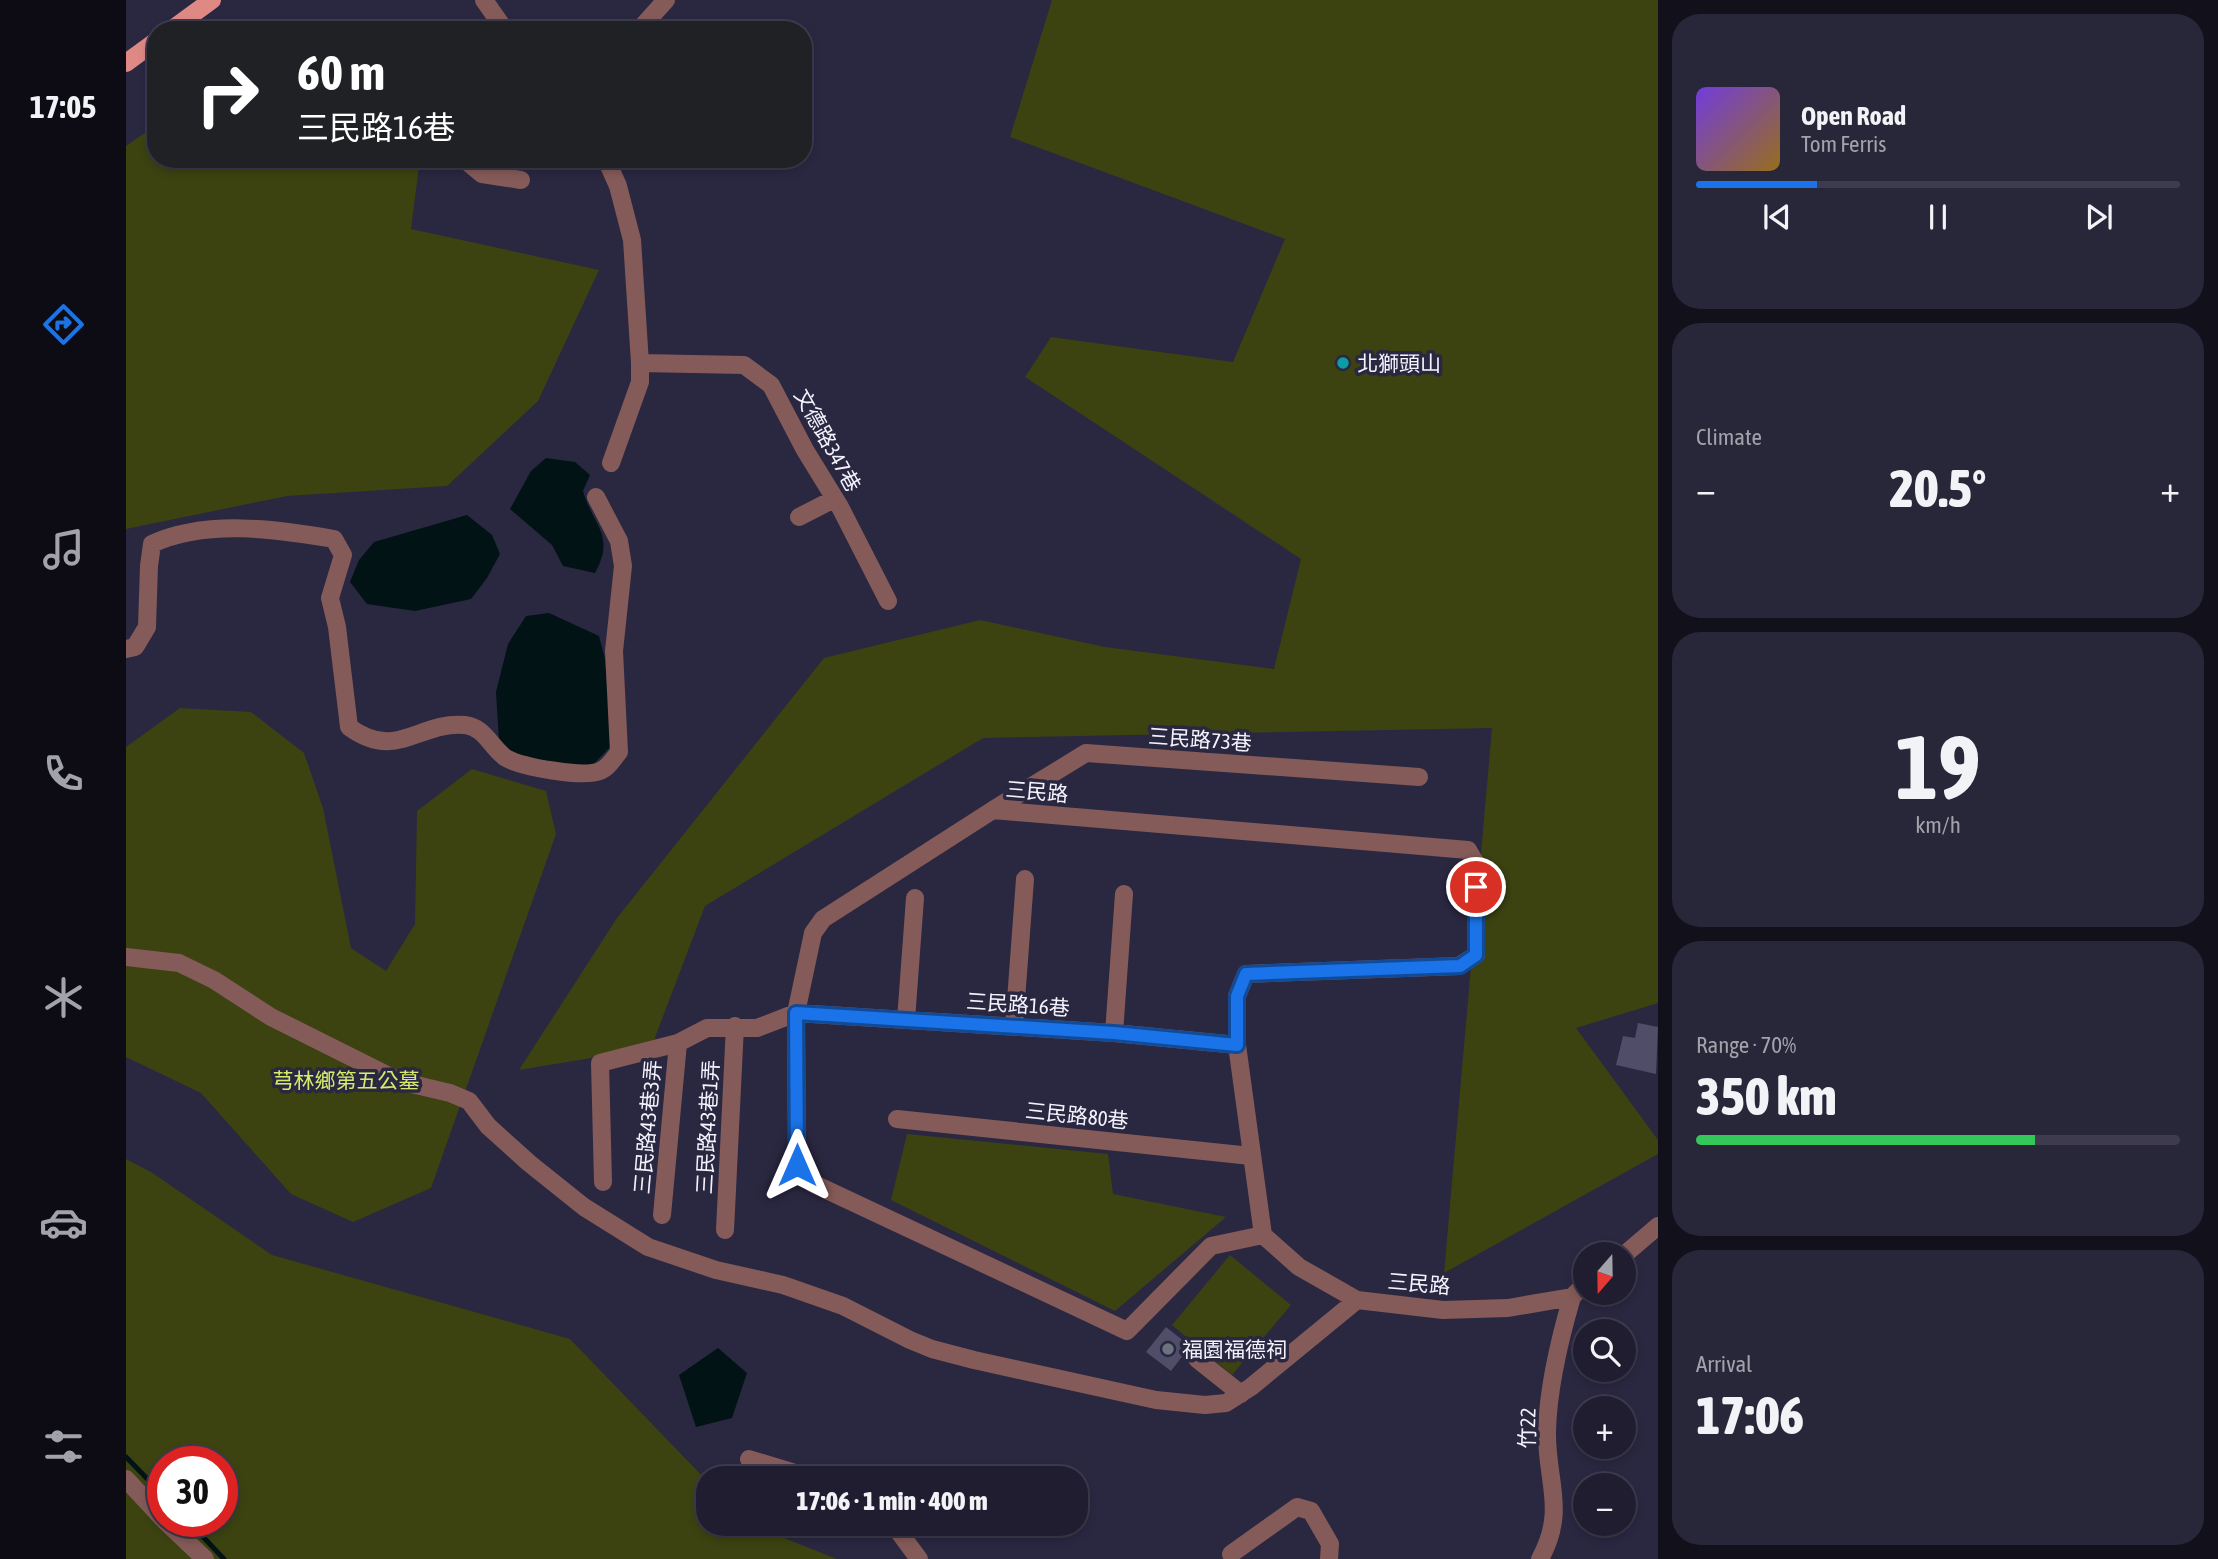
<!DOCTYPE html>
<meta charset="utf-8">
<style>
body{margin:0;font-family:"Asap Condensed","Noto Sans TC",sans-serif;background:#282639;color:#f1f3f6;height:100vh;display:flex;flex-direction:column;font-size:26px;white-space:nowrap}
*{box-sizing:border-box;margin:0}
p{font-size:23px;color:#a2a2ab}
.icon{flex:none;width:38px;height:38px;fill:none;stroke:currentColor;stroke-width:2;stroke-linecap:round;stroke-linejoin:round}
.map{position:relative;flex:1;overflow:hidden}
.side{display:flex;flex-direction:column;gap:14px;padding:14px;background:#12101b;width:560px}
.side>*{flex:none}
.banner{position:absolute;left:21px;top:21px;width:665px;height:147px;border-radius:28px;box-shadow:0 4px 10px #0003,0 0 0 2px #3d3b4d;background:#202124;color:#fff;overflow:hidden}
.needle{width:46px;rotate:200deg}
.buttons{position:absolute;left:1447px;top:1242px;display:grid;gap:14px}
.buttons a{display:grid;place-items:center;width:63px;height:63px;border-radius:50%;background:#201d31;box-shadow:0 4px 10px #0003,0 0 0 2px #3d3b4d;font-size:35px}
.speed{position:absolute;left:21px;top:1446px;display:flex;gap:14px;font-size:35px;font-weight:700;text-align:center}
.speed>*{display:grid;place-content:center;width:91px;height:91px;border-radius:50%;background:#201d31;box-shadow:0 4px 10px #0003,0 0 0 2px #3d3b4d;line-height:1}
.speed .limit{border:10px solid #d22;background:#fff;color:#111}
.pin{position:absolute;display:grid;place-items:center;width:60px;height:60px;color:#fff;margin:-30px;border:4px solid #fff;border-radius:50%;box-shadow:0 2px 7px #0007}
.me{position:absolute;width:77px;margin:-38px;rotate:0deg;stroke-linejoin:round;filter:drop-shadow(0 0 5px #0008)}
.turn{display:flex;align-items:center;gap:24px;height:147px;padding:0 35px;font-size:32px}
.turn .icon{width:91px;height:91px;stroke-width:2.5}
.turn b{display:block;font-size:49px;line-height:60px}
.big{font-size:52px;font-weight:800;line-height:1.1}
.side .widget{flex:1;display:flex;flex-direction:column;justify-content:center;gap:10px;min-width:0;padding:0 24px;border-radius:28px;background:#282639}
.side .dial{align-items:center;gap:0}
.dial b{font-size:91px;line-height:1}
.song{display:flex;align-items:center;gap:21px}
.cover{width:84px;height:84px;border-radius:10px;background:linear-gradient(135deg,hsl(260 70% 55%),hsl(40 70% 35%))}
.played{height:7px;border-radius:4px;background:linear-gradient(90deg,#1a73e8 25%,#3d3b4d 25%)}
.keys{display:flex;justify-content:space-around;direction:ltr}
.heat{display:flex;justify-content:space-between;align-items:center;font-size:38px;direction:ltr}
.charge{height:10px;border-radius:5px;background:linear-gradient(90deg,#34c759 70%,#3d3b4d 0)}
.trip{position:absolute;left:570px;top:1466px;width:392px;height:70px;border-radius:28px;background:#201d31;box-shadow:0 4px 10px #0003,0 0 0 2px #3d3b4d;font-weight:800;line-height:70px;text-align:center}
main{display:flex;flex:1;min-height:0}
.tab-bar{display:flex;flex-direction:column;width:126px;justify-content:space-around;align-items:center;background:#0d0c14;color:#a2a2ab}
.tab-bar .icon{width:49px;height:49px}
.tab-bar .selected{color:#1a73e8}
.tab-bar b{font-size:32px;color:#f1f3f6}
.map>svg:first-child{display:block}
.green{fill:#3c4311;fill-rule:evenodd}
.water{fill:#021315}
.lines{fill:none;stroke-linecap:round;stroke-linejoin:round}
.stream{stroke:#021315;stroke-width:5}
.building{fill:#504d69}
.minor{stroke:#855b59;stroke-width:18}
.major{stroke:#df8985;stroke-width:18}
.route-casing{stroke:#114b97;stroke-width:18}
.route{stroke:#1a73e8;stroke-width:12}
.culture-dot{fill:#0f9aa8;stroke:#2a2741;stroke-width:2.5}
.worship-dot{fill:#6b7280;stroke:#2a2741;stroke-width:2.5}
.labels{text-anchor:middle;dominant-baseline:central;stroke-width:7;stroke-linejoin:round;paint-order:stroke}
.poi-label{font-size:21px;fill:#f4f3fd;stroke:#2a2741;text-anchor:start}
.street-label{font-size:21px;fill:#f4f3fd;stroke:#2a2741}
.park-label{font-size:21px;fill:#d7eb6b;stroke:#2a2741}
</style>
<main>
<nav class="tab-bar">
<b>17:05</b>
<svg class="icon selected" aria-label="directions" viewBox="0 0 24 24"><path d="M12 3l9 9-9 9-9-9zM9 14v-3h6M13 9l2 2-2 2"/></svg>
<svg class="icon" aria-label="music" viewBox="0 0 24 24"><path d="M9 18V5l10-2v13"/><circle cx="6" cy="18" r="3"/><circle cx="16" cy="16" r="3"/></svg>
<svg class="icon" aria-label="phone" viewBox="0 0 24 24"><path d="M5 4h4l2 5-3 2q2 4 5 5l2-3 5 2v4C11 20 4 13 5 4z"/></svg>
<svg class="icon" aria-label="climate" viewBox="0 0 24 24"><path d="M12 3v18M4 7l16 10M4 17L20 7"/></svg>
<svg class="icon" aria-label="car" viewBox="0 0 24 24"><path d="M5 17H2v-5l4-1 3-4h7l3 4 3 1v5h-3M9 17h6M6 11h13"/><circle cx="7" cy="17" r="2"/><circle cx="17" cy="17" r="2"/></svg>
<svg class="icon" aria-label="filters" viewBox="0 0 24 24"><path d="M4 7h16M4 17h16"/><circle cx="9" cy="7" r="2"/><circle cx="15" cy="17" r="2"/></svg>
</nav>
<div class="map">
<svg width="1532" height="1559" viewBox="0 0 1532 1559">
<rect width="100%" height="100%" fill="#2a2741"/>
<path class="green" d="M926 0H1532V1003L1450 1028 1532 1140V1154L1318 1273 1366 728 857 738 579 906 525 1048 393 1070 491 918 698 658 854 620 979 647 1148 669 1175 559 899 377 925 337 1107 362 1159 239 884 137Z
M30 125V159H294L285 229 473 270 412 401 321 486 161 496 0 529V146Z
M54 708 125 712 178 753 197 808 225 948 260 971 289 924 291 811 346 769 420 791 430 834 305 1188 227 1222 165 1194 75 1093 0 1057V747Z
M781 1134 982 1154 987 1194 1100 1217 989 1311 765 1200Z
M0 1159 25 1172 146 1255 444 1339 583 1483V1524H623L711 1559H0ZM37 1461H96V1521H37Z
M1104 1255 1165 1305 1106 1375 1046 1325Z"/>
<path class="water" d="M420 458 449 462 464 475 457 491C467 526 490 535 469 573L437 566 426 545 384 509 405 471Z
M341 515 366 535 374 554 361 578 345 599 289 611 241 604 224 582 233 560 248 542Z
M423 613 473 636 479 659 486 745 460 772 429 762 383 756 373 742 370 692 382 644 400 616Z
M592 1348 621 1373 606 1418 570 1427 553 1375Z"/>
<g class="lines">
<path class="stream" d="M0 1457 37 1495
M62 1521 98 1559"/>
</g>
<path class="building" d="M1512 1023 1532 1027 1530 1074 1490 1065 1497 1036 1509 1038Z
M1040 1327 1064 1346 1045 1371 1020 1352Z"/>
<g class="lines">
<path class="minor" d="M358 0 379 30
M513 30 540 0
M338 159 356 174 395 180
M480 159 492 186 506 240 514 363 618 365 645 385 679 450 714 507 762 601
M485 463 514 382V363
M673 517 708 499
M0 649 9 647 21 627 23 566 26 544C80 519 150 529 208 539L217 555 204 598 211 627 223 727C271 762 292 721 339 725 359 727 365 748 380 758 396 767 457 778 474 771 482 768 488 758 493 752L488 651 497 566 493 541 470 497
M867 810 960 753 1293 777
M0 957 53 963 88 980 145 1017 273 1081 324 1093 343 1101 362 1126 403 1163 458 1207 522 1247 590 1270 657 1285 717 1306 784 1340 806 1349 848 1360 1030 1400 1079 1405 1100 1403 1125 1387 1231 1300
M780 1020 789 898
M888 1027 899 879
M988 1033 998 894
M771 1119 1125 1156
M477 1182 474 1063 552 1043 581 1028H631L670 1013 988 1033 1111 1045
M536 1215 552 1043
M599 1230 609 1026
M1137 1235 1111 1045V996L1120 974 1333 966 1350 955V864L1342 850 867 810 697 919 687 933 670 1013 671 1165 686 1183 1001 1331 1085 1246 1137 1235 1173 1267 1231 1300 1317 1310 1382 1308 1446 1297 1460 1283
M1498 1255 1532 1226
M1071 1359 1115 1394
M623 1459 689 1479
M0 1479 37 1519
M39 1521 79 1559
M767 1524 793 1559
M1105 1554 1171 1507 1185 1511 1204 1544 1203 1559
M1414 1559C1441 1510 1420 1481 1421 1431 1422 1389 1434 1338 1446 1297"/>
<path class="major" d="M45 30 86 0
M0 63 30 41"/>
</g>
<g class="lines">
<defs>
<path id="route" d="M671 1165 670 1013 988 1033 1111 1045V996L1120 974 1334 966 1350 955V887"/>
</defs>
<use href="#route" class="route-casing"/>
<use href="#route" class="route"/>
</g>
<circle class="culture-dot" cx="1217" cy="363" r="7"/>
<circle class="worship-dot" cx="1042" cy="1349" r="7"/>
<g class="labels">
<g class="poi-label">
<text x="1231" y="363">北獅頭山</text>
<text x="1056" y="1349">福園福德祠</text>
</g>
<g class="street-label">
<text transform="translate(702 440) rotate(61)">文德路347巷</text>
<text transform="translate(1074 739) rotate(4)">三民路73巷</text>
<text transform="translate(911 791) rotate(5)">三民路</text>
<text transform="translate(892 1004) rotate(4)">三民路16巷</text>
<text transform="translate(951 1115) rotate(6)">三民路80巷</text>
<text transform="translate(521 1127) rotate(-85)">三民路43巷3弄</text>
<text transform="translate(581 1127) rotate(-87)">三民路43巷1弄</text>
<text transform="translate(1293 1283) rotate(5)">三民路</text>
<text transform="translate(1401 1428) rotate(-88)">竹22</text>
</g>
<g class="park-label">
<text x="220" y="1080">芎林鄉第五公墓</text>
</g>
</g>
</svg>
<div class="buttons">
<a><svg class="needle" viewBox="-14 -14 28 28"><path d="M0-13l5 13h-10z" fill="#e53935"/><path d="M0 13l5-13h-10z" fill="#a2a2ab"/></svg></a>
<a><svg class="icon" aria-label="search" viewBox="0 0 24 24"><circle cx="10" cy="10" r="6"/><path d="M15 15l6 6"/></svg></a>
<a>+</a>
<a>−</a>
</div>
<div class="speed"><div class="limit">30</div></div>
<div class="pin" style="left:1350px;top:887px;background:#d93025"><svg class="icon" aria-label="arrive" viewBox="0 0 24 24"><path d="M6 21V4h12l-3 4 3 4H6"/></svg></div>
<svg class="me" style="left:671px;top:1165px" viewBox="-20 -20 40 40"><path d="M0-17L14 15 0 8-14 15z" fill="#1a73e8" stroke="#fff" stroke-width="4"/></svg>
<div class="trip">17:06 · 1 min · 400 m</div>
<div class="banner">
<div class="turn"><svg class="icon" aria-label="right" viewBox="0 0 24 24"><path d="M7 20v-9h11M14 6l5 5-5 5"/></svg><div><b>60 m</b>三民路16巷</div></div>
</div>
</div>
<section class="side">
<div class="widget">
<div class="song"><i class="cover"></i><div><b>Open Road</b><p>Tom Ferris</p></div></div>
<div class="played"></div>
<div class="keys"><svg class="icon" aria-label="previous" viewBox="0 0 24 24"><path d="M18 5L8 12l10 7zM5 5v14"/></svg><svg class="icon" aria-label="pause" viewBox="0 0 24 24"><path d="M8 5v14M16 5v14"/></svg><svg class="icon" aria-label="next" viewBox="0 0 24 24"><path d="M6 5l10 7-10 7zM19 5v14"/></svg></div>
</div>
<div class="widget"><p>Climate</p>
<div class="heat"><a>−</a><b class="big">20.5°</b><a>+</a></div>
</div>
<div class="widget dial"><b>19</b><p>km/h</p></div>
<div class="widget"><p>Range · 70%</p><b class="big">350 km</b><div class="charge"></div></div>
<div class="widget"><p>Arrival</p><b class="big">17:06</b></div>
</section>
</main>
